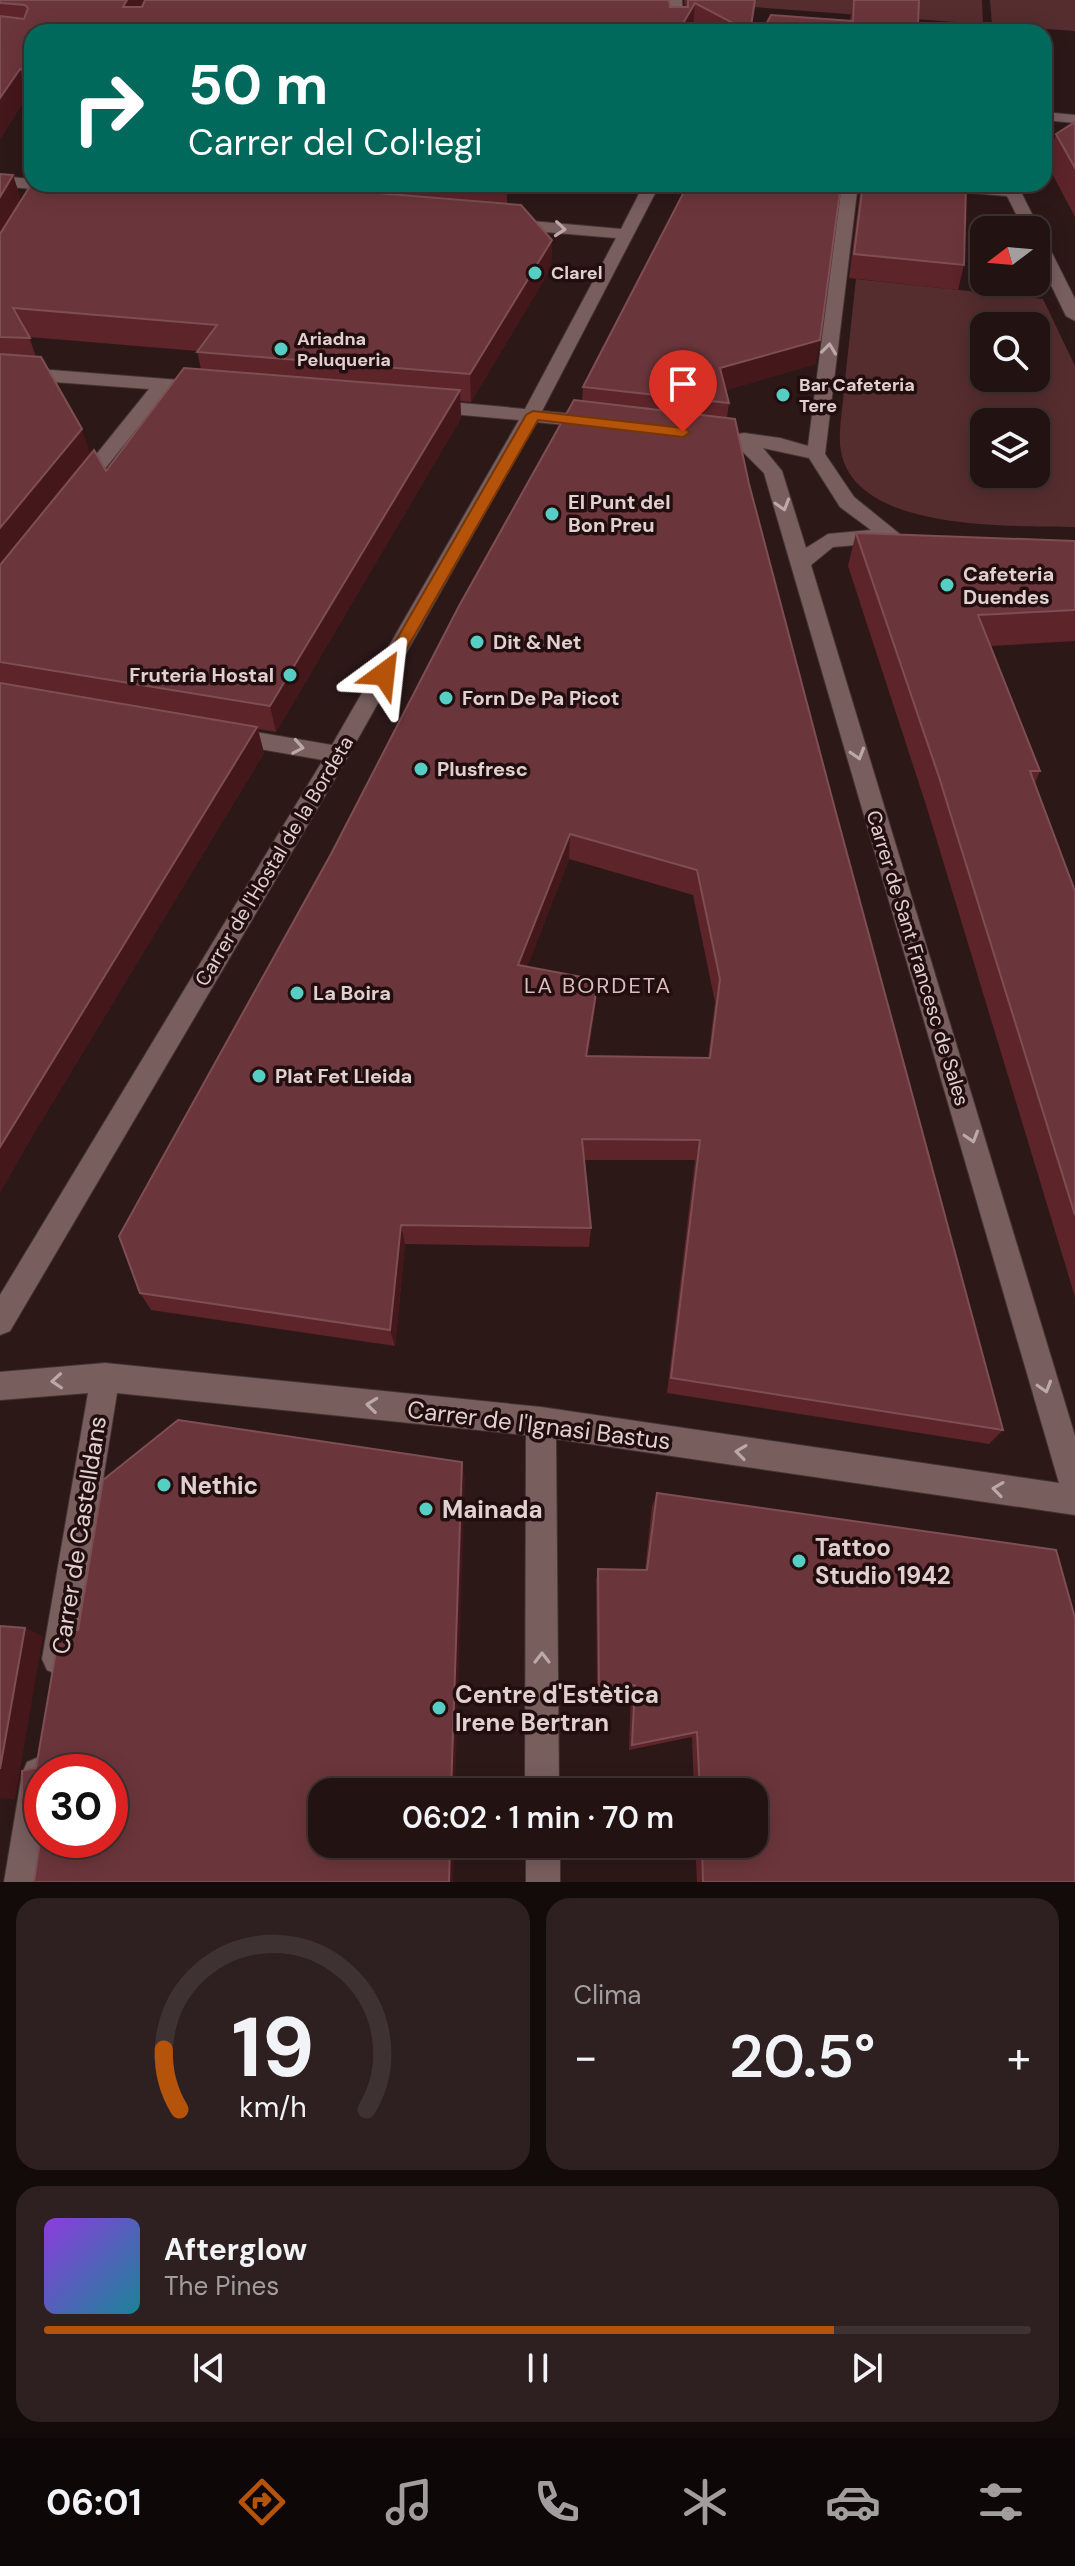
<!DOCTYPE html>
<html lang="es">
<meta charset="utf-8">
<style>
body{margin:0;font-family:"DM Sans",sans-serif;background:#2e2020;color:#f1f3f6;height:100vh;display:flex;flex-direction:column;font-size:30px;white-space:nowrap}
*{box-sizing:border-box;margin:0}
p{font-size:26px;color:#a29e9f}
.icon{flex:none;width:44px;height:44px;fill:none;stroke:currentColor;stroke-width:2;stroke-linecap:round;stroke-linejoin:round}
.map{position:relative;height:1882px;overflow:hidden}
.details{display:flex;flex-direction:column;gap:16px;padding:16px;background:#130a0a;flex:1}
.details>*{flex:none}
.hud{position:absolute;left:24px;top:24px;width:1028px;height:168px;border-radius:24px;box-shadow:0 4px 20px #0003,0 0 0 2px #3f3232;background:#00695c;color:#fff;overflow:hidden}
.needle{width:52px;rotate:254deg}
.tools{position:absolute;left:970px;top:216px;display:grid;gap:16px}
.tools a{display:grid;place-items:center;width:80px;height:80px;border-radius:16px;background:#221212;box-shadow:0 4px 20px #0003,0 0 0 2px #3f3232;font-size:40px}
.speed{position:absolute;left:24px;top:1754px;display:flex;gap:16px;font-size:40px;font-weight:700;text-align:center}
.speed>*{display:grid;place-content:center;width:104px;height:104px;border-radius:50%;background:#221212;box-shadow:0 4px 20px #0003,0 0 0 2px #3f3232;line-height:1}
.speed .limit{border:12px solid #d22;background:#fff;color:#111}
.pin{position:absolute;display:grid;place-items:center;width:68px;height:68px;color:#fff;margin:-82px -34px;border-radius:50% 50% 50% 0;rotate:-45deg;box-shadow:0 0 8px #0007}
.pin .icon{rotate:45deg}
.me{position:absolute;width:88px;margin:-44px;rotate:30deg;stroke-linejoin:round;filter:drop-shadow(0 0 6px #0008)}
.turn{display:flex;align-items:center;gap:28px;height:168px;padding:0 32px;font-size:36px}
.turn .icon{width:104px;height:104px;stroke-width:2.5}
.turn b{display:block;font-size:56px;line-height:68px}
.big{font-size:60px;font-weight:600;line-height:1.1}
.details .widget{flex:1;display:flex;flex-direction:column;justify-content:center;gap:12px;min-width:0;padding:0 28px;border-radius:24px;background:#2e2020}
.details .dial{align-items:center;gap:0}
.dial svg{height:208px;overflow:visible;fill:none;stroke:#3f3232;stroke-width:7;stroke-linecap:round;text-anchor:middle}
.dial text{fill:#f1f3f6;stroke:none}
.song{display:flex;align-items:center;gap:24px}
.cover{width:96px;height:96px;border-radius:12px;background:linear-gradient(135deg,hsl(270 70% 55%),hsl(190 70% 35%))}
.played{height:8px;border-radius:4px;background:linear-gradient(90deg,#b45309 80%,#3f3232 80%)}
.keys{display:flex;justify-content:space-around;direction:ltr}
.heat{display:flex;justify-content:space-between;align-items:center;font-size:44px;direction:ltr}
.details .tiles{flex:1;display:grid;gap:16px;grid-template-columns:1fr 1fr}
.widget:last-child{grid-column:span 2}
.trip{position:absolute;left:308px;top:1778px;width:460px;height:80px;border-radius:24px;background:#221212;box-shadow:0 4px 20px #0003,0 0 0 2px #3f3232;font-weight:600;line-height:80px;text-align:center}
.tab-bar{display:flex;height:128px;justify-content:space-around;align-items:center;background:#0e0707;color:#a29e9f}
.tab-bar .icon{width:56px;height:56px}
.tab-bar .selected{color:#b45309}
.tab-bar b{font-size:36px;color:#f1f3f6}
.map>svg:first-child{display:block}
.green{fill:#552d2f;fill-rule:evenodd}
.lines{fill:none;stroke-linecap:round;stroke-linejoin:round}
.minor-casing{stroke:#453435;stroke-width:2}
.minor{fill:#795e5e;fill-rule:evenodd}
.wall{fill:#5d242a;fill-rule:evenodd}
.shaded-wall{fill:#44171b}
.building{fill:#6b363b;stroke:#7d4e53;stroke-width:2;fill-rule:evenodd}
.oneway{stroke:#bca8a8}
.route{fill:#b45309;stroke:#753606;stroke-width:2}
.poi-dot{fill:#55cec4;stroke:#230e0f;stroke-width:3}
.labels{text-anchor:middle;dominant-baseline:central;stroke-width:7;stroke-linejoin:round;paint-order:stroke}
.far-poi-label{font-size:18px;font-weight:bold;fill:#e0d0d0;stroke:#230e0f;text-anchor:start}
.poi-label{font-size:20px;font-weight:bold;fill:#e0d0d0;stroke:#230e0f;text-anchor:start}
.street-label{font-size:20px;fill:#e0d0d0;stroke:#230e0f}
.neighbourhood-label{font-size:22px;letter-spacing:2px;fill:#dbbdbd;stroke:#230e0f}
.near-street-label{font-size:24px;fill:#e0d0d0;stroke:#230e0f}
.near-poi-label{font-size:24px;font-weight:bold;fill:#e0d0d0;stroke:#230e0f;text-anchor:start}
</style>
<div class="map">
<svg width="1075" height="1882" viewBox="0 0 1075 1882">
<rect width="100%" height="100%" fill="#2d1818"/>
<path class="green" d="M724 0H982L983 24 725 5Z
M990 0H1075V31L992 25Z
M856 279 1043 299 1075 366V527C1013 525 847 534 840 444 839 426 843 407 844 389 848 352 852 316 856 279ZM984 326H1036V378H984ZM984 422H1036V474H984Z"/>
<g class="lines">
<defs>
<path id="minor" d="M668 0H682L684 32H670Z
M1044 112 1075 115V123L1044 120Z
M0 176 32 179V184H40L32 189 0 186Z
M644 184H660L542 411 595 416 604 422 595 428 536 422 346 760 10 1331 0 1335V1295L323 760 231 744 223 742 220 736 223 730 231 728 332 745 519 420 429 412 420 406 429 400 525 409 616 238 509 229 501 224 509 219 621 229Z
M842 184H858L825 454 854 497 901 535 891 542 833 547 811 565 1075 1436V1515L556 1439 559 1792H525L526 1435 117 1393 74 1659 69 1670 58 1675 47 1670 42 1659 88 1393 0 1400V1372L105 1363 541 1407 1059 1483 764 473 730 439 732 435 744 433 780 438 808 446ZM763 448 809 458 840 507 871 530 828 534 806 548 782 471Z
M916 184H1017L1040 230 1038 233 1044 237 1075 299V321L1066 316 1036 254V230H1024L1007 196 924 189Z
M0 366 205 382 214 388 205 394 167 391 88 490H74L71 486 74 482 149 389 0 378Z
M39 1757 51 1762 55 1772H42V1840H45L38 1882H4L22 1774 27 1762Z
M526 1844H560V1882H526Z"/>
</defs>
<use href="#minor" class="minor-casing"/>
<use href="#minor" class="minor"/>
</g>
<path class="wall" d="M0 0 670 7H685L684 0H756L751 32H697L693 30 692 32H32V97L27 96 0 139Z
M853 0H919L918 25 850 20Z
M1075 122V217L1047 164 1056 134Z
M0 174 13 175 21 201 32 184H503L507 188V204L552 240 551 268 471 402 460 401 461 418 276 732 258 729 264 753 31 1138 0 1192ZM29 337 197 351 201 369 106 471 90 454 36 357Z
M861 184H966L964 265 958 290 849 278Z
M816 364 726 390 729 403 727 418 1003 1430 989 1444 667 1393 695 1160H584L591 1228 589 1247 405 1244 395 1346 151 1310 140 1293 582 401 583 387ZM569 859 693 895 715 1002 708 1058 588 1056 596 1003 527 967Z
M856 533 1075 541V641L991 646 1040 771 1035 783 1075 891V1297L927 808 848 566Z
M657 1493 1075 1882H697L695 1844H754V1792H694L692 1737 629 1750 631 1692 597 1693 596 1580 598 1569 645 1570 652 1506Z"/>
<path class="shaded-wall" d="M127 0H148L130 32 123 7Z
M695 3 693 30 692 32H678Z
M20 69 27 96 0 139V98Z
M13 175 22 203 0 240V197Z
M552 240 551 268 471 402 470 374Z
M820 340 816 364 717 393 720 368Z
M460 390 461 418 276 732 270 706Z
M82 429 91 457 0 569V528Z
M257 727 264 753 31 1138 0 1192V1147Z
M570 834 569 859 519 988 518 965Z
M598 980 596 1003 585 1078 586 1056Z
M401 1225 405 1244 395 1346 390 1330Z
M462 1462 465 1478 455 1792H451Z
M25 1628 43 1636 15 1800 0 1798V1769Z
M450 1844H454L453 1882H449Z"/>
<path class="building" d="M0 0H127L123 7H142L145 0H669L670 7H688V0H755L750 32 695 3 678 32H32V70L20 69 0 98V16L24 19 28 8 25 5 0 3Z
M854 0H919L918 25 920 32H762L771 15 853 21Z
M1075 122V168L1056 134Z
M0 174 13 175 0 197Z
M32 183V184H267L521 205 552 240 470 374 197 352 217 325 13 308 30 338 0 337V234Z
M452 184H503L507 188Z
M688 184H841L820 340 720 368 729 403 583 387Z
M863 184H966L964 265 854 254Z
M0 354 41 357 82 429 0 528Z
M184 368 460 390 270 706 0 662V565L94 450 106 471Z
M574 400 735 419 749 484 836 813 1003 1430 671 1378 700 1140 582 1139 591 1228 401 1225 390 1330 140 1293 119 1236 331 854 459 606ZM570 834 697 870 720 979 710 1058 586 1056 598 980 518 965Z
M856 533 1075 541V610L978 615 1040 771H1030L1075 891V1215L939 777Z
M0 683 257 727 0 1147Z
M178 1420 462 1462 451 1792H322V1844H450L449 1882H34L42 1828V1840H110V1772H42V1806L22 1802V1771L36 1768 60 1628 78 1630 103 1480Z
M657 1493 1056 1550 1075 1618V1882H703L702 1844H754V1792H700L697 1732 632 1745 635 1685 599 1687 598 1569 647 1570Z
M0 1626 25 1628 0 1769Z"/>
<defs><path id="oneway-chevron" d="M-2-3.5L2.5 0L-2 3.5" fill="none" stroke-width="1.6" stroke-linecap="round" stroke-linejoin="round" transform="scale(2)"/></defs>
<g class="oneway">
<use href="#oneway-chevron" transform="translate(560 229) rotate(5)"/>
<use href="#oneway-chevron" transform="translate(829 349) rotate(-83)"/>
<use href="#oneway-chevron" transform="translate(783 505) rotate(73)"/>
<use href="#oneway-chevron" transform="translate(298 747) rotate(10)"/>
<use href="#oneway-chevron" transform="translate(858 754) rotate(73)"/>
<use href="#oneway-chevron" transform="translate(972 1137) rotate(73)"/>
<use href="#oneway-chevron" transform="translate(57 1381) rotate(176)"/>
<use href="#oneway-chevron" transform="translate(1045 1387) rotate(73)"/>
<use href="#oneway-chevron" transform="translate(372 1405) rotate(-174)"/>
<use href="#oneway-chevron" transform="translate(741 1452) rotate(-172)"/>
<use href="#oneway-chevron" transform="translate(998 1489) rotate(-172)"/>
<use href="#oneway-chevron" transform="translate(542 1658) rotate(-90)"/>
</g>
<path class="route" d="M533 411 683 428 690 432 683 437 538 420 390 678H379V670L526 415Z"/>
<g class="poi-dot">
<circle cx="535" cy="273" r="8"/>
<circle cx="281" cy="349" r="8"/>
<circle cx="783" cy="395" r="8"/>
<circle cx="552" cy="514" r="8"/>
<circle cx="947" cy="585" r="8"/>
<circle cx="477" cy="642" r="8"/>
<circle cx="290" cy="675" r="8"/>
<circle cx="446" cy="698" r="8"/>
<circle cx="421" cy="769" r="8"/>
<circle cx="297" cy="993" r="8"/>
<circle cx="259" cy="1076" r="8"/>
<circle cx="164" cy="1485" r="8"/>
<circle cx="426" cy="1509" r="8"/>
<circle cx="799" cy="1561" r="8"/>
<circle cx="439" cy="1708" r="8"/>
</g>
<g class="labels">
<g class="far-poi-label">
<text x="551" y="273">Clarel</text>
<text x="297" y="339">Ariadna<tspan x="297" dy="21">Peluqueria</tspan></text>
<text x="799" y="385">Bar Cafeteria<tspan x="799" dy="21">Tere</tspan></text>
</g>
<g class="poi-label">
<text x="568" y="502">El Punt del<tspan x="568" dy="23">Bon Preu</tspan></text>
<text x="963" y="574">Cafeteria<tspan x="963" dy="23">Duendes</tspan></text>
<text x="493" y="642">Dit &amp; Net</text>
<text x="274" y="675" text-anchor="end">Fruteria Hostal</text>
<text x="462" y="698">Forn De Pa Picot</text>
<text x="437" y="769">Plusfresc</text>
<text x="313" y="993">La Boira</text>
<text x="275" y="1076">Plat Fet Lleida</text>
</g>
<g class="street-label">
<text transform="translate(274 861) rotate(-59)">Carrer de l'Hostal de la Bordeta</text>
<text transform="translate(918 958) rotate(73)">Carrer de Sant Francesc de Sales</text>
</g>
<g class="neighbourhood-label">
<text x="598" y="985">LA BORDETA</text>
</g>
<g class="near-street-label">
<text transform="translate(539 1425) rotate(7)">Carrer de l'Ignasi Bastus</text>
<text transform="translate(79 1535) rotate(-81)">Carrer de Castelldans</text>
</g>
<g class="near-poi-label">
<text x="180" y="1485">Nethic</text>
<text x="442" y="1509">Mainada</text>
<text x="815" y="1547">Tattoo<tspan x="815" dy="28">Studio 1942</tspan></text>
<text x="455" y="1694">Centre d'Estètica<tspan x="455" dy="28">Irene Bertran</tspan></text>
</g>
</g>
</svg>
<div class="tools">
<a><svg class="needle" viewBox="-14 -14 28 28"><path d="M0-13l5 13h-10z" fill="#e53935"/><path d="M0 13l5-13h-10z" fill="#a29e9f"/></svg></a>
<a><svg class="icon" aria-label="search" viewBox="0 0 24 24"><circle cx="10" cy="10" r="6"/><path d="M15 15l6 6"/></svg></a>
<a><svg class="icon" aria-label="layers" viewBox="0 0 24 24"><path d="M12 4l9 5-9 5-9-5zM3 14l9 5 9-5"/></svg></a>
</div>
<div class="speed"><div class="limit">30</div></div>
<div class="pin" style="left:683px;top:432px;background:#d93025"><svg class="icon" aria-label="arrive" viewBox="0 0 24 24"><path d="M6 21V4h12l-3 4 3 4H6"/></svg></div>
<svg class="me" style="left:384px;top:674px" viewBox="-20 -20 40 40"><path d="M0-17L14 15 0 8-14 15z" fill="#b45309" stroke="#fff" stroke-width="4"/></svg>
<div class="trip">06:02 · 1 min · 70 m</div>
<div class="hud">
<div class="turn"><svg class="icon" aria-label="right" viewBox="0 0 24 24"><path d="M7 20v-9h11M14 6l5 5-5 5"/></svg><div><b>50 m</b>Carrer del Col·legi</div></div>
</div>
</div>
<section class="details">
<div class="tiles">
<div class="widget dial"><svg viewBox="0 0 100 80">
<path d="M14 69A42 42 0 1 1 86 69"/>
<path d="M14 69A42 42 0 0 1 8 46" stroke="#b45309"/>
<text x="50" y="56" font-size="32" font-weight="700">19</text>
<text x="50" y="72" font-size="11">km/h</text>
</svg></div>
<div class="widget"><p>Clima</p>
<div class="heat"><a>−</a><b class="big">20.5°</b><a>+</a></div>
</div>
<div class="widget">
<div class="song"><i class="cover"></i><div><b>Afterglow</b><p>The Pines</p></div></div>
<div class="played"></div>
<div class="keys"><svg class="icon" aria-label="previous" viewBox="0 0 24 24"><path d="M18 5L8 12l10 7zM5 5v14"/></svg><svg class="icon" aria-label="pause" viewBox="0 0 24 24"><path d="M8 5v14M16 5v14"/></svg><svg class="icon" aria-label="next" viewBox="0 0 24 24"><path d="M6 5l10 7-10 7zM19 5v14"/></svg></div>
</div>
</div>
</section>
<nav class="tab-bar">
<b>06:01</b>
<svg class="icon selected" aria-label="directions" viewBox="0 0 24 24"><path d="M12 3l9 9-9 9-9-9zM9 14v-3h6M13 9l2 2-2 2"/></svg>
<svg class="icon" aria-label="music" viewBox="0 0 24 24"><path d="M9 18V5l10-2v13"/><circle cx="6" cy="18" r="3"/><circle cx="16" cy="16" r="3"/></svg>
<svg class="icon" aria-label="phone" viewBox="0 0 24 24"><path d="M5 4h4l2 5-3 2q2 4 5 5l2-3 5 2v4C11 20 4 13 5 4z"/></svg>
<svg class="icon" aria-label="climate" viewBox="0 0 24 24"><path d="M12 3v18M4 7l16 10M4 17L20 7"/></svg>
<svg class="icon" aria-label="car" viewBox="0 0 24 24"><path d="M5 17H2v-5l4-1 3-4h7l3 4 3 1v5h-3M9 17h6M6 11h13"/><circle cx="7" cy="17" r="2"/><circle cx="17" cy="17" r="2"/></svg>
<svg class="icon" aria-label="filters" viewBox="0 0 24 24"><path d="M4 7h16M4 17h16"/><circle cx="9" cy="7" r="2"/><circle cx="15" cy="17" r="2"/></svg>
</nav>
